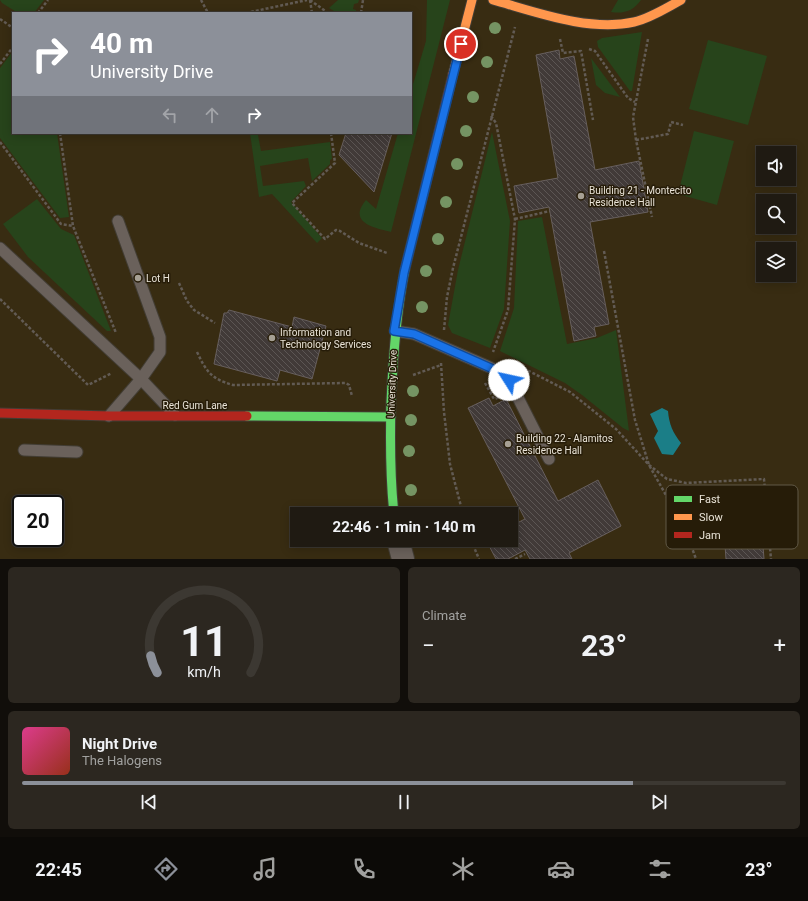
<!DOCTYPE html>
<meta charset="utf-8">
<style>
body{margin:0;font-family:Roboto,sans-serif;background:#2c2720;color:#f1f3f6;height:100vh;display:flex;flex-direction:column;font-size:15px;white-space:nowrap}
*{box-sizing:border-box;margin:0}
p{font-size:13px;color:#a1a19f}
.icon{flex:none;width:22px;height:22px;fill:none;stroke:currentColor;stroke-width:2;stroke-linecap:round;stroke-linejoin:round}
.map{position:relative;height:559px;overflow:hidden}
.drawer{display:flex;flex-direction:column;gap:8px;padding:8px;background:#110e0a;flex:1}
.drawer>*{flex:none}
.hud{position:absolute;left:12px;top:12px;width:400px;height:122px;border-radius:0px;box-shadow:0 2px 10px #0003,0 0 0 1px #3c3832;background:#8c9099;color:#fff;overflow:hidden}
.tools{position:absolute;left:756px;top:146px;display:grid;gap:8px}
.tools a{display:grid;place-items:center;width:40px;height:40px;border-radius:0px;background:#1f1a12;box-shadow:0 2px 10px #0003,0 0 0 1px #3c3832;font-size:20px}
.speed{position:absolute;left:12px;top:495px;display:flex;gap:8px;font-size:20px;font-weight:700;text-align:center}
.speed>*{display:grid;place-content:center;width:52px;height:52px;border-radius:50%;background:#1f1a12;box-shadow:0 2px 10px #0003,0 0 0 1px #3c3832;line-height:1}
.speed .limit{border:2px solid #111;border-radius:6px;background:#fff;color:#111}
.pin{position:absolute;display:grid;place-items:center;width:34px;height:34px;color:#fff;margin:-17px;border:2px solid #fff;border-radius:50%;box-shadow:0 1px 4px #0007}
.me{position:absolute;width:44px;margin:-22px;rotate:305deg;stroke-linejoin:round;filter:drop-shadow(0 0 3px #0008)}
.turn{display:flex;align-items:center;gap:14px;height:84px;padding:0 12px;font-size:18px}
.turn .icon{width:52px;height:52px;stroke-width:2.5}
.turn b{display:block;font-size:28px;line-height:34px}
.lanes{display:flex;align-items:center;height:38px;padding:0 12px;background:#0003;justify-content:center;gap:20px;direction:ltr}
.lanes .off{opacity:.35}
.big{font-size:30px;font-weight:700;line-height:1.1}
.drawer .widget{flex:1;display:flex;flex-direction:column;justify-content:center;gap:6px;min-width:0;padding:0 14px;border-radius:6px;background:#2c2720}
.drawer .dial{align-items:center;gap:0}
.dial svg{height:104px;overflow:visible;fill:none;stroke:#3c3832;stroke-width:7;stroke-linecap:round;text-anchor:middle}
.dial text{fill:#f1f3f6;stroke:none}
.song{display:flex;align-items:center;gap:12px}
.cover{width:48px;height:48px;border-radius:6px;background:linear-gradient(135deg,hsl(330 70% 55%),hsl(10 70% 35%))}
.played{height:4px;border-radius:2px;background:linear-gradient(90deg,#8c9099 80%,#3c3832 80%)}
.keys{display:flex;justify-content:space-around;direction:ltr}
.heat{display:flex;justify-content:space-between;align-items:center;font-size:22px;direction:ltr}
.drawer .tiles{flex:1;display:grid;gap:8px;grid-template-columns:1fr 1fr}
.widget:last-child{grid-column:span 2}
.trip{position:absolute;left:290px;top:507px;width:228px;height:40px;border-radius:0px;background:#1f1a12;box-shadow:0 2px 10px #0003,0 0 0 1px #3c3832;font-weight:700;line-height:40px;text-align:center}
.tab-bar{display:flex;height:64px;justify-content:space-around;align-items:center;background:#0c0a07;color:#a1a19f}
.tab-bar .icon{width:28px;height:28px}
.tab-bar .selected{color:#8c9099}
.tab-bar b{font-size:18px;color:#f1f3f6}
.map>svg:first-child{display:block}
.built{fill:#382c12;fill-rule:evenodd}
.green{fill:#27441b}
.water{fill:#1b7e87}
.building{fill:url(#building-back-hatch);stroke:#675f5e}
.lines{fill:none;stroke-linecap:round;stroke-linejoin:round}
.lane-casing{stroke:#423d34;stroke-width:13}
.street-casing{stroke:#423d34;stroke-width:24}
.fast-casing{stroke:#423d34;stroke-width:11}
.slow-casing{stroke:#423d34;stroke-width:11}
.jam-casing{stroke:#423d34;stroke-width:11}
.path{stroke:#625b54;stroke-width:2.5;stroke-dasharray:3 2;stroke-linecap:butt}
.lane{stroke:#6a615b;stroke-width:11}
.street{stroke:#6a615b;stroke-width:22}
.fast{stroke:#63d668;stroke-width:9}
.slow{stroke:#ff974d;stroke-width:9}
.jam{stroke:#b3261e;stroke-width:9}
.tree{fill:#759463}
.route-casing{stroke:#114b97;stroke-width:10}
.route{stroke:#1a73e8;stroke-width:7}
.poi-dot{fill:#a6a094;stroke:#261c08;stroke-width:1.5}
.labels{text-anchor:middle;dominant-baseline:central;stroke-width:3;stroke-linejoin:round;paint-order:stroke}
.poi-label{font-size:10px;fill:#e9e3d7;stroke:#261c08;text-anchor:start}
.street-label{font-size:10px;fill:#e9e3d7;stroke:#261c08}
.key{fill:#261c08;stroke:#605846;stroke-width:1}
.key-label{font-size:11px;fill:#e9e3d7}
</style>
<div class="map">
<svg width="808" height="559" viewBox="0 0 808 559">
<defs>
<pattern id="building-back-hatch" width="6" height="6" patternUnits="userSpaceOnUse"><rect width="6" height="6" fill="#413a38"/><path d="M-1 5l2 2M0 0l6 6M5-1l2 2" fill="none" stroke="#5c5654"/></pattern>
</defs>
<rect width="100%" height="100%" fill="#292318"/>
<path class="built" d="M0 0H808V559H0ZM13 13H411V133H13ZM763 153H789V179H763ZM763 201H789V227H763ZM763 249H789V275H763ZM21 504H55V538H21ZM297 514H511V540H297Z"/>
<path class="green" d="M0 0H44L34 13H18L2 3Z
M338 0H359L358 3 354 4 353 9 356 10V13H337L329 8Z
M427 0H450L391 232C375 228 347 223 366 200L376 209 398 133H411V91L426 41Z
M618 0H641C633 11 624 14 611 12Z
M642 32 632 91H630L598 47 597 41 602 38Z
M708 40 767 56 748 125 689 109Z
M13 51V133H57L69 217 60 218 0 138V68Z
M591 58 620 97 605 93 596 85Z
M694 131 734 141 717 205 678 194Z
M492 132 510 221 504 309 490 348 452 333 448 325 458 270Z
M250 133H255V135H258L261 151 330 142 332 159 330 160V164L312 181 308 158 260 166 263 186 304 181 306 186 291 202 322 238 317 243 272 194 259 197Z
M37 199 61 229 74 235 111 331H107L28 257 3 224Z
M542 217 567 344 597 338 616 330 629 431 623 428 582 395 565 383 500 351 514 308 518 221Z"/>
<path class="water" d="M662 408 668 411C669 424 673 433 681 443L673 455 662 454 654 438 658 431 650 414Z"/>
<path class="building" d="M559 50 560 59 574 56 595 170 639 161 648 212 590 222 609 324 594 327 596 336 574 341 549 207 519 213 514 186 558 178 536 55Z
M346 133H392L374 192 339 155Z
M229 310 292 327 294 317 326 326 312 379 280 370 277 381 214 364 224 313H227Z
M489 398 493 406 506 399 558 501 598 480 621 526 569 553 572 559H530L525 550 508 559H496L486 540H511V526L525 519 468 408Z
M744 487 745 495 759 494 764 559H726L721 489Z"/>
<g class="lines">
<defs>
<path id="lane" d="M0 248 141 379 160 352V337L118 221
M395 331 414 334 503 373 509 380 549 459
M109 416 141 379 175 415
M24 450 77 452"/>
<path id="street" d="M398 540 403 559"/>
<path id="fast" d="M247 416 391 417
M394 514C390 477 390 439 391 402 393 357 396 313 405 269"/>
<path id="slow" d="M493 0C536 12 589 32 634 22 651 18 666 8 681 0
M453 74 472 0"/>
<path id="jam" d="M405 269 453 74
M0 413 109 416H247"/>
</defs>
<use href="#lane" class="lane-casing"/>
<use href="#street" class="street-casing"/>
<use href="#fast" class="fast-casing"/>
<use href="#slow" class="slow-casing"/>
<use href="#jam" class="jam-casing"/>
<path class="path" d="M201 0 208 13
M310 0 328 13
M310 0 312 13
M38 13 48 0
M246 13 307 0
M361 13 363 0
M0 19 13 28
M560 39 563 53 581 51 593 120
M648 39 633 117 636 140 652 217
M589 49 595 51 628 98 635 102
M0 64 13 47
M491 116 496 123 515 219 508 310 493 352
M60 133 73 226 116 333
M331 133 335 163 292 203 325 239 336 230 340 231 359 243 387 253
M636 140 668 134 671 122 683 125
M0 142 61 224 73 226
M515 219 550 211
M604 251 635 420 649 465 685 529 696 559
M179 283 187 301 194 310 215 323
M0 299 88 385 112 373
M444 330 447 297 453 268 515 27
M197 352C206 371 211 379 233 385L346 383 349 385 352 396
M441 363 444 412 450 464 463 514
M519 366 570 392 616 429 649 465 667 479 686 483 764 479 771 559
M413 375 441 365
M485 383 494 399 500 397
M471 540 479 559
M515 559 525 554"/>
<use href="#lane" class="lane"/>
<use href="#street" class="street"/>
<use href="#fast" class="fast"/>
<use href="#slow" class="slow"/>
<use href="#jam" class="jam"/>
</g>
<g class="tree">
<circle cx="495" cy="28" r="6"/>
<circle cx="487" cy="62" r="6"/>
<circle cx="473" cy="97" r="6"/>
<circle cx="466" cy="131" r="6"/>
<circle cx="457" cy="164" r="6"/>
<circle cx="446" cy="202" r="6"/>
<circle cx="438" cy="239" r="6"/>
<circle cx="426" cy="271" r="6"/>
<circle cx="422" cy="307" r="6"/>
<circle cx="413" cy="391" r="6"/>
<circle cx="411" cy="420" r="6"/>
<circle cx="409" cy="451" r="6"/>
<circle cx="411" cy="490" r="6"/>
</g>
<g class="lines">
<defs>
<path id="route" d="M461 44 404 273 394 331 414 334 502 373 509 380"/>
</defs>
<use href="#route" class="route-casing"/>
<use href="#route" class="route"/>
</g>
<g class="poi-dot">
<circle cx="581" cy="196" r="4"/>
<circle cx="138" cy="278" r="4"/>
<circle cx="272" cy="338" r="4"/>
<circle cx="508" cy="444" r="4"/>
</g>
<g class="labels">
<g class="poi-label">
<text x="589" y="190">Building 21 - Montecito<tspan x="589" dy="12">Residence Hall</tspan></text>
<text x="146" y="278">Lot H</text>
<text x="280" y="332">Information and<tspan x="280" dy="12">Technology Services</tspan></text>
<text x="516" y="438">Building 22 - Alamitos<tspan x="516" dy="12">Residence Hall</tspan></text>
</g>
<g class="street-label">
<text transform="translate(392 384) rotate(-88)">University Drive</text>
<text x="195" y="405">Red Gum Lane</text>
</g>
</g>
<rect x="666" y="485" width="132" height="64" rx="6" class="key"/>
<rect x="674" y="496" width="18" height="6" fill="#63d668"/>
<rect x="674" y="514" width="18" height="6" fill="#ff974d"/>
<rect x="674" y="532" width="18" height="6" fill="#b3261e"/>
<g class="key-label">
<text x="699" y="503">Fast</text>
<text x="699" y="521">Slow</text>
<text x="699" y="539">Jam</text>
</g>
</svg>
<div class="tools">
<a><svg class="icon" aria-label="sound" viewBox="0 0 24 24"><path d="M4 9h4l5-4v14l-5-4H4zM17 9q2 3 0 6"/></svg></a>
<a><svg class="icon" aria-label="search" viewBox="0 0 24 24"><circle cx="10" cy="10" r="6"/><path d="M15 15l6 6"/></svg></a>
<a><svg class="icon" aria-label="layers" viewBox="0 0 24 24"><path d="M12 4l9 5-9 5-9-5zM3 14l9 5 9-5"/></svg></a>
</div>
<div class="speed"><div class="limit">20</div></div>
<div class="pin" style="left:461px;top:44px;background:#d93025"><svg class="icon" aria-label="arrive" viewBox="0 0 24 24"><path d="M6 21V4h12l-3 4 3 4H6"/></svg></div>
<svg class="me" style="left:509px;top:380px" viewBox="-20 -20 40 40"><circle r="19" fill="#fff"/><path d="M0-13L10 11 0 6-10 11z" fill="#1a73e8"/></svg>
<div class="trip">22:46 · 1 min · 140 m</div>
<div class="hud">
<div class="turn"><svg class="icon" aria-label="right" viewBox="0 0 24 24"><path d="M7 20v-9h11M14 6l5 5-5 5"/></svg><div><b>40 m</b>University Drive</div></div>
<div class="lanes"><svg class="icon off" aria-label="left" viewBox="0 0 24 24"><path d="M17 20v-9H6M10 6l-5 5 5 5"/></svg><svg class="icon off" aria-label="ahead" viewBox="0 0 24 24"><path d="M12 20V5M6 11l6-6 6 6"/></svg><svg class="icon" aria-label="right" viewBox="0 0 24 24"><path d="M7 20v-9h11M14 6l5 5-5 5"/></svg></div>
</div>
</div>
<section class="drawer">
<div class="tiles">
<div class="widget dial"><svg viewBox="0 0 100 80">
<path d="M14 69A42 42 0 1 1 86 69"/>
<path d="M14 69A42 42 0 0 1 9 56" stroke="#8c9099"/>
<text x="50" y="56" font-size="32" font-weight="700">11</text>
<text x="50" y="72" font-size="11">km/h</text>
</svg></div>
<div class="widget"><p>Climate</p>
<div class="heat"><a>−</a><b class="big">23°</b><a>+</a></div>
</div>
<div class="widget">
<div class="song"><i class="cover"></i><div><b>Night Drive</b><p>The Halogens</p></div></div>
<div class="played"></div>
<div class="keys"><svg class="icon" aria-label="previous" viewBox="0 0 24 24"><path d="M18 5L8 12l10 7zM5 5v14"/></svg><svg class="icon" aria-label="pause" viewBox="0 0 24 24"><path d="M8 5v14M16 5v14"/></svg><svg class="icon" aria-label="next" viewBox="0 0 24 24"><path d="M6 5l10 7-10 7zM19 5v14"/></svg></div>
</div>
</div>
</section>
<nav class="tab-bar">
<b>22:45</b>
<svg class="icon selected" aria-label="directions" viewBox="0 0 24 24"><path d="M12 3l9 9-9 9-9-9zM9 14v-3h6M13 9l2 2-2 2"/></svg>
<svg class="icon" aria-label="music" viewBox="0 0 24 24"><path d="M9 18V5l10-2v13"/><circle cx="6" cy="18" r="3"/><circle cx="16" cy="16" r="3"/></svg>
<svg class="icon" aria-label="phone" viewBox="0 0 24 24"><path d="M5 4h4l2 5-3 2q2 4 5 5l2-3 5 2v4C11 20 4 13 5 4z"/></svg>
<svg class="icon" aria-label="climate" viewBox="0 0 24 24"><path d="M12 3v18M4 7l16 10M4 17L20 7"/></svg>
<svg class="icon" aria-label="car" viewBox="0 0 24 24"><path d="M5 17H2v-5l4-1 3-4h7l3 4 3 1v5h-3M9 17h6M6 11h13"/><circle cx="7" cy="17" r="2"/><circle cx="17" cy="17" r="2"/></svg>
<svg class="icon" aria-label="filters" viewBox="0 0 24 24"><path d="M4 7h16M4 17h16"/><circle cx="9" cy="7" r="2"/><circle cx="15" cy="17" r="2"/></svg>
<b>23°</b>
</nav>
